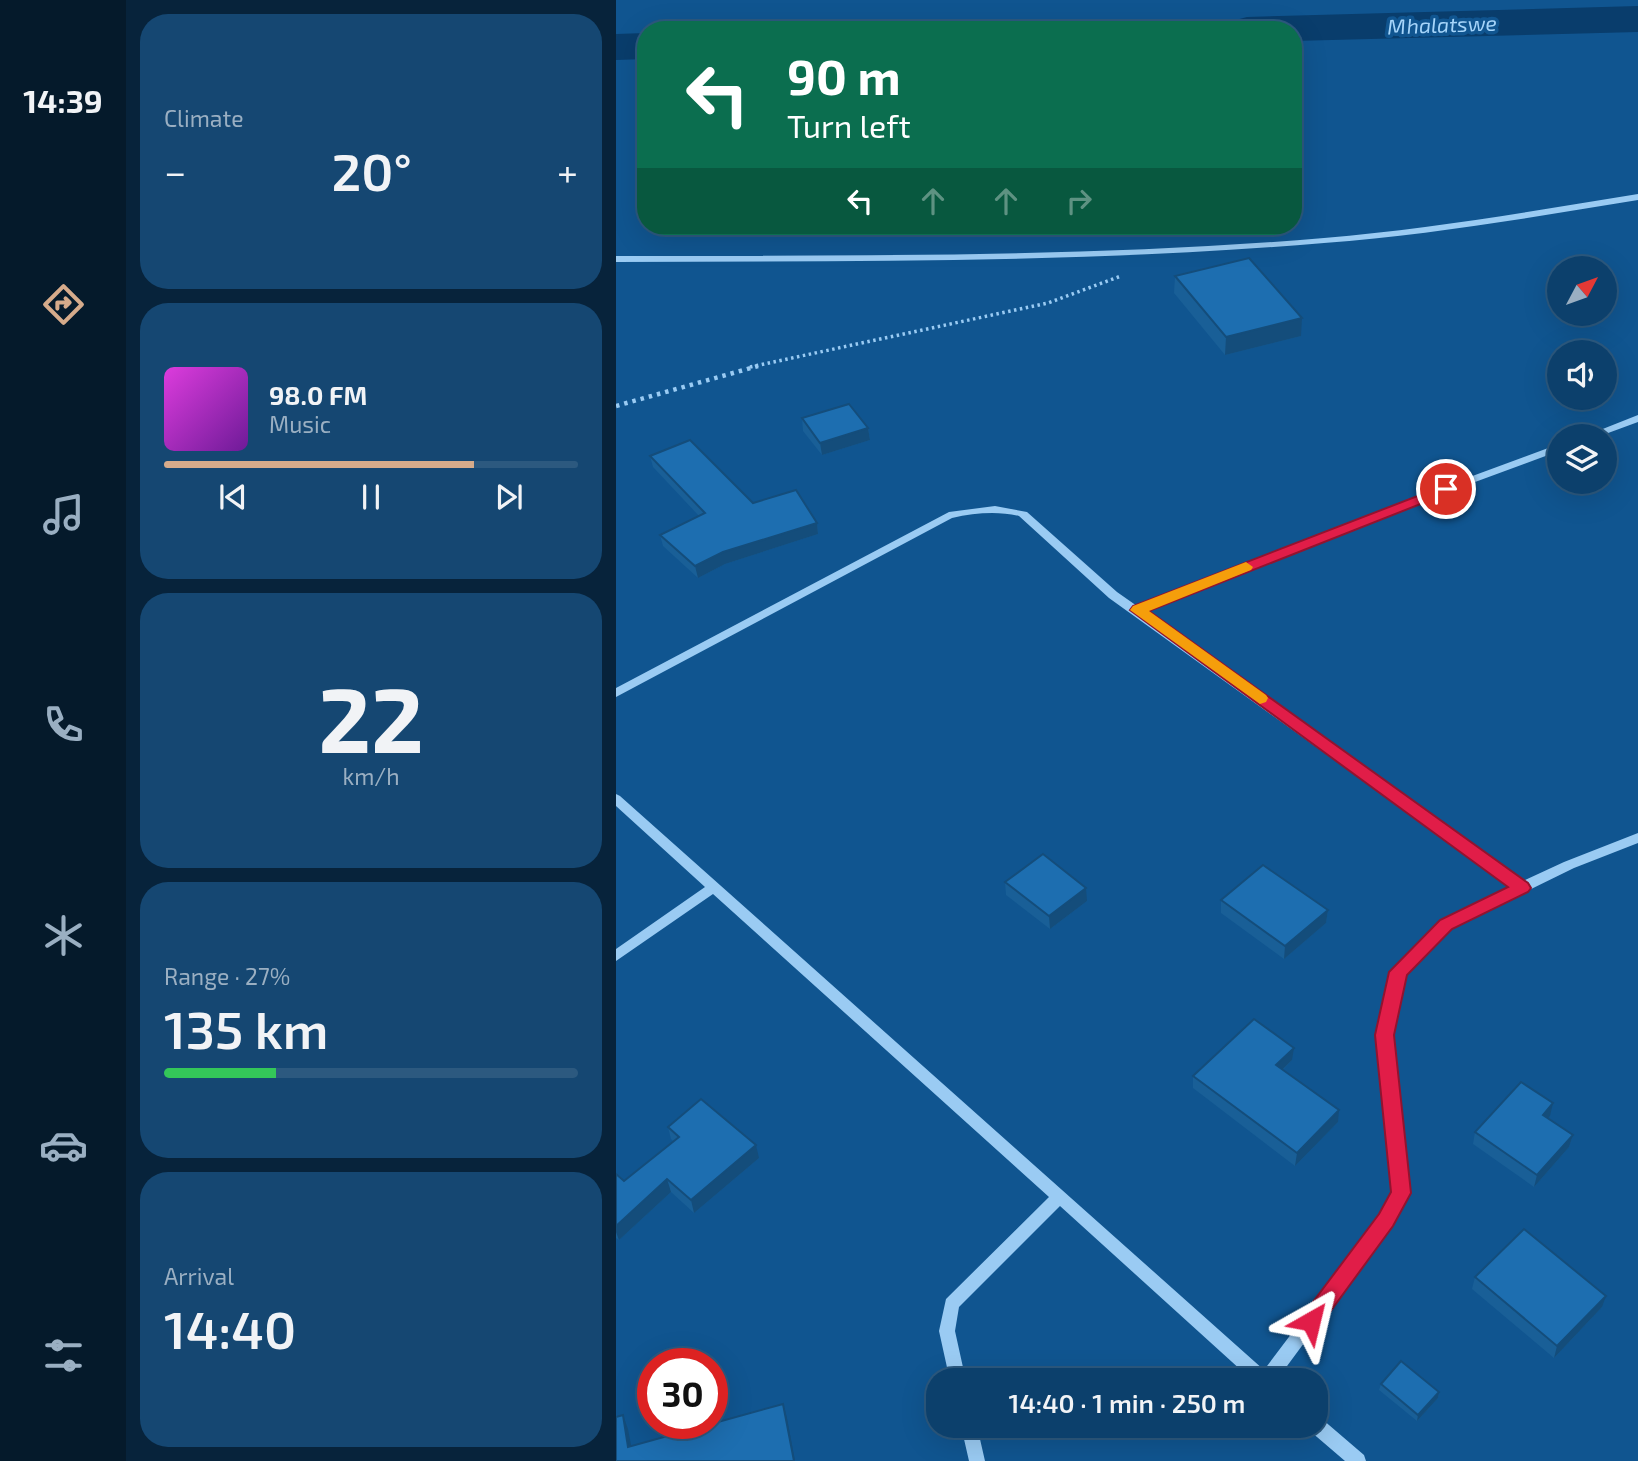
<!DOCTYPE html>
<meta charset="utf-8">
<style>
body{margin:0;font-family:"Exo 2",sans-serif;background:#154772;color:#f1f3f6;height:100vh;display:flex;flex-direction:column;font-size:26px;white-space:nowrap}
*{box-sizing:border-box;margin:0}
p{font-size:23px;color:#9aafc2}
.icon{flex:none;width:38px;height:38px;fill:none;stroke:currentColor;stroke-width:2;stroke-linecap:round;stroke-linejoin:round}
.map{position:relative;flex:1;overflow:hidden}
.drawer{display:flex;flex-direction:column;gap:14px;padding:14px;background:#07233b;width:490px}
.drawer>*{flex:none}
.banner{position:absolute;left:21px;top:21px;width:665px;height:214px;border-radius:28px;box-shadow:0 7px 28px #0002,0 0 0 2px #2c597f;background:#0b6e4f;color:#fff;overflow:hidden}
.needle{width:46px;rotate:49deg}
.fabs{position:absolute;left:931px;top:256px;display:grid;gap:14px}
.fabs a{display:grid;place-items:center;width:70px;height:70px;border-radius:50%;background:#0c406c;box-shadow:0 7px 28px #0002,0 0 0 2px #2c597f;font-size:35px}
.speed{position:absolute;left:21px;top:1348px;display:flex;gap:14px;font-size:35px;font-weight:700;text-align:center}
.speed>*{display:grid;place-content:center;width:91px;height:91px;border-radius:50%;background:#0c406c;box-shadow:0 7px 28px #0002,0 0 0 2px #2c597f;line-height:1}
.speed .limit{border:10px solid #d22;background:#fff;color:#111}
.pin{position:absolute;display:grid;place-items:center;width:60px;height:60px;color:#fff;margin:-30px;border:4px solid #fff;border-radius:50%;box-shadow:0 2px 7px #0007}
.me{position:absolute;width:77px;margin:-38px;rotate:37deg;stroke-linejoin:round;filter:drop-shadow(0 0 5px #0008)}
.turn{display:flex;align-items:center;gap:24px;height:147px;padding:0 35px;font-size:32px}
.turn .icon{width:91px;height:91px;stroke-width:2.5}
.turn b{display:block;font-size:49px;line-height:60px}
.lanes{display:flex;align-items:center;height:66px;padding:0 35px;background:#0003;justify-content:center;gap:35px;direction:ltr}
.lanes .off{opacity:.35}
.big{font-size:52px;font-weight:600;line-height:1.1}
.drawer .tile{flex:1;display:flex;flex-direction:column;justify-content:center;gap:10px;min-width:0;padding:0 24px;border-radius:28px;background:#154772}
.drawer .dial{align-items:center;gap:0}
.dial b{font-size:91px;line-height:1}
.song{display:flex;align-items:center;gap:21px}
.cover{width:84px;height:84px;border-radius:10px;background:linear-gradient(135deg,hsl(300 70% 55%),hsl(280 70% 35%))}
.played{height:7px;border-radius:4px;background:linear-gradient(90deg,#d6ab8b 75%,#2c597f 75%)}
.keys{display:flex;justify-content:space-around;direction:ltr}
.heat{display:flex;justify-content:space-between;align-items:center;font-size:38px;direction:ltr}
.charge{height:10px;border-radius:5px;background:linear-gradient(90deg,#34c759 27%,#2c597f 0)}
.trip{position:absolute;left:310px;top:1368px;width:402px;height:70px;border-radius:28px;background:#0c406c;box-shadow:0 7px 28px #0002,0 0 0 2px #2c597f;font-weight:600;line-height:70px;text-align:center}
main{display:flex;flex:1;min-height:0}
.dock{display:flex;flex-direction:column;width:126px;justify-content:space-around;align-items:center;background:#051a2b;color:#9aafc2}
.dock .icon{width:49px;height:49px}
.dock .on{color:#d6ab8b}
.dock b{font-size:32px;color:#f1f3f6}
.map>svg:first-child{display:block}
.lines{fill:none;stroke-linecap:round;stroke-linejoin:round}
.river{fill:#093d6c;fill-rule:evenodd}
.path-far1{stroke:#9acbf3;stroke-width:3.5;stroke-dasharray:2.5 3.5;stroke-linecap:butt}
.path{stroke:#9acbf3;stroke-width:4.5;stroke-dasharray:3.5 5;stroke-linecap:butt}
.minor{fill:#9acbf3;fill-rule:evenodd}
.wall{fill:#195f97}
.shaded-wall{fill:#144d7b}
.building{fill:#1d6eb0;stroke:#144d7b;stroke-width:2}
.route{fill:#e11d48;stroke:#92132f;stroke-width:2}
.slow{fill:#f59e0b}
.labels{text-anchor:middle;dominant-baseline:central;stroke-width:7;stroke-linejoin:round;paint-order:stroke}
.far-water-label{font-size:21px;font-style:italic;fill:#a6d5fa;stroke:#105590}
</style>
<main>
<nav class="dock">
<b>14:39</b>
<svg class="icon on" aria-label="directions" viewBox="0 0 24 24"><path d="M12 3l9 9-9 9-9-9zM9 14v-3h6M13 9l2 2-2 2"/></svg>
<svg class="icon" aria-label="music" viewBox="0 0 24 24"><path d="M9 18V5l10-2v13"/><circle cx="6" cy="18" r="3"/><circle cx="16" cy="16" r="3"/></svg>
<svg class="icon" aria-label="phone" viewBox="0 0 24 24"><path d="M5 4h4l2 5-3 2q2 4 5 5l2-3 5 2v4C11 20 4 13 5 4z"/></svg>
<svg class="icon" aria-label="climate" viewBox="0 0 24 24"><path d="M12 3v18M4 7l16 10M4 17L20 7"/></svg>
<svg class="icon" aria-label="car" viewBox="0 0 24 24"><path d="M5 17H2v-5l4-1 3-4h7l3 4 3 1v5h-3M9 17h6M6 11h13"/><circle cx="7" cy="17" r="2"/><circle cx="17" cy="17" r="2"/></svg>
<svg class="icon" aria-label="filters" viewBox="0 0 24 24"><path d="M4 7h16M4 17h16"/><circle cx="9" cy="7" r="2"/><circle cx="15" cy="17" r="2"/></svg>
</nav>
<section class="drawer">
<div class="tile"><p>Climate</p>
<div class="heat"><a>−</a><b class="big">20°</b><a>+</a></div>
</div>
<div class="tile">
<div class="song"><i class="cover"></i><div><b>98.0 FM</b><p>Music</p></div></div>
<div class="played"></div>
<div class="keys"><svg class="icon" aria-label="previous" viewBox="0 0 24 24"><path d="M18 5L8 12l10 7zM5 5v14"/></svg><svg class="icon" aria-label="pause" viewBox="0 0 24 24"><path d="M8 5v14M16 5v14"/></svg><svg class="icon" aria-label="next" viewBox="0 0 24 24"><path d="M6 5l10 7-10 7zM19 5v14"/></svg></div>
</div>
<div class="tile dial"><b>22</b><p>km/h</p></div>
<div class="tile"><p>Range · 27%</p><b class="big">135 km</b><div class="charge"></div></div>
<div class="tile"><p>Arrival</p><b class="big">14:40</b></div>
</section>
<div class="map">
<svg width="1022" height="1461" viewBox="0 0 1022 1461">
<rect width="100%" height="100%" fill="#105590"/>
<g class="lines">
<path class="river" d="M1022 6V32L677 41V30H610L616 21 631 17Z
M30 33V59L0 60V34Z"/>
<path class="path-far1" d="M134 367 432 303 505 276"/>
<path class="path" d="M0 406 142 366"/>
<path class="minor" d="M1022 194V200C918 217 813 235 708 243 473 263 236 261 0 262V256C236 255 473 258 708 238 813 229 918 211 1022 194Z
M1022 415V422L984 436H969Z
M943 444V451L783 510 528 612 907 881 948 862 1022 833V843L958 868 835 928 788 974 776 1035 793 1193 775 1225 660 1381H637L444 1206 343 1307 339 1331 350 1381H334L323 1331 330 1299 433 1197 97 894 0 961V949L89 887 0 806V794L4 796 648 1370 765 1215 777 1192 762 1035 775 972 825 920 895 887 493 598 403 516C381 511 359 513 336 518L0 697V688L333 512 379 506 411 512 501 592 521 606 775 506Z
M700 1417 706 1419 748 1455 750 1461H729L694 1431 692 1426H700Z
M345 1426H361L369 1461H353Z"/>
</g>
<path class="wall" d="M559 276 685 336 609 355 558 293Z
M186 418 252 428 254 440 206 455 187 431Z
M34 456 137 503 201 523 202 534 109 564 82 578 47 546 44 535 83 516 37 467Z
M389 882 471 901 434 929 390 895Z
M605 900 712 910 710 923 668 959 605 913Z
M676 1060 667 1070 722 1122 679 1166 577 1088V1076Z
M934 1116 932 1118 957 1135 953 1147 918 1187 857 1144 859 1132Z
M52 1127 143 1158 78 1213 55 1192 3 1240 0 1238V1174L8 1181 57 1141 55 1139Z
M859 1277 986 1307 938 1358 856 1289Z
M765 1384 823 1392 822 1398 801 1421 763 1390Z"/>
<path class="shaded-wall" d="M686 318 685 336 609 355 610 337Z
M252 428 254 440 206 455 204 443Z
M201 523 202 534 109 564 82 578 79 566 107 552Z
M470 888 471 901 434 929 433 916Z
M712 910 710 923 668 959 669 946Z
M678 1048 676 1060 659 1077 660 1065Z
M937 1103 934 1116 924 1128 927 1115Z
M723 1110 722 1122 679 1166 681 1153Z
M957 1135 953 1147 918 1187 921 1175Z
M140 1145 143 1158 78 1213 75 1200Z
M51 1179 55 1192 3 1240 0 1232V1226Z
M990 1296 986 1307 938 1358 941 1346Z
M823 1392 822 1398 801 1421 802 1415Z
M167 1404 171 1418 179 1461H178Z
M7 1415 12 1429 18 1461 12 1447Z"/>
<path class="building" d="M633 258 686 318 610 337 559 276Z
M233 404 252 428 204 443 186 418Z
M74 440 137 503 180 490 201 523 107 552 79 566 44 535 89 513 34 456Z
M427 854 470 888 433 916 389 882Z
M647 865 712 910 669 946 605 900Z
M638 1019 678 1048 660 1065 723 1110 681 1153 577 1076Z
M905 1082 937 1103 927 1115 957 1135 921 1175 859 1132Z
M85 1099 140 1145 75 1200 51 1179 0 1226V1174L8 1181 63 1137 52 1127Z
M908 1229 990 1296 941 1346 859 1277Z
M785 1361 823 1392 802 1415 765 1384Z
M167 1404 178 1461H0V1417L7 1415 12 1447Z"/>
<path class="route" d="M830 485 835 486V492L533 611 912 883 915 888 912 892 836 929 791 975 778 1035 795 1193 777 1226 703 1327 695 1330 688 1327 685 1321 688 1314 763 1214 775 1192 759 1035 773 972 824 920 892 887 514 610 517 606Z"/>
<path class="slow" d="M630 562 637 567 635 570 533 611 650 695 652 698 650 702 644 704 514 610 517 606Z"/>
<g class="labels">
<g class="far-water-label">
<text transform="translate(826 24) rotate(-2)">Mhalatswe</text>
</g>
</g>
</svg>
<div class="fabs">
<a><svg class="needle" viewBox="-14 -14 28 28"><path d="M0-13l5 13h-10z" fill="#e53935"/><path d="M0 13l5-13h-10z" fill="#9aafc2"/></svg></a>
<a><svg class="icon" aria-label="sound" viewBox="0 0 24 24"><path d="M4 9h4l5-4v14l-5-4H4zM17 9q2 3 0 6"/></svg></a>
<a><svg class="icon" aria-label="layers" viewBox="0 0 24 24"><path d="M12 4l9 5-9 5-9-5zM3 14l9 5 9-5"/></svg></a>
</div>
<div class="speed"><div class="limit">30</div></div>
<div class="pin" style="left:830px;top:489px;background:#d93025"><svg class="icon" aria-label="arrive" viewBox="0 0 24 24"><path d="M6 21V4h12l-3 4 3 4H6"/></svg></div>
<svg class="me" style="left:695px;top:1321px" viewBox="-20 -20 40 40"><path d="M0-17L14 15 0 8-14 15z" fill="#e11d48" stroke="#fff" stroke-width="4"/></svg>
<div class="trip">14:40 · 1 min · 250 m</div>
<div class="banner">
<div class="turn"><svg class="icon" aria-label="left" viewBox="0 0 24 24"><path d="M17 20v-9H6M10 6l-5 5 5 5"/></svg><div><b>90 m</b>Turn left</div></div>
<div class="lanes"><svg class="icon" aria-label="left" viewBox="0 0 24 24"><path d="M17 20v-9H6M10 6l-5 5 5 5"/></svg><svg class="icon off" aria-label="ahead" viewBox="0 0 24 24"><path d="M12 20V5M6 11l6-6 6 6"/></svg><svg class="icon off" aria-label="ahead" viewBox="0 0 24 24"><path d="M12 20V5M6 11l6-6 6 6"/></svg><svg class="icon off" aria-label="right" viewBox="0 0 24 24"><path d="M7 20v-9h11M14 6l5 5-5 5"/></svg></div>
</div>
</div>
</main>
